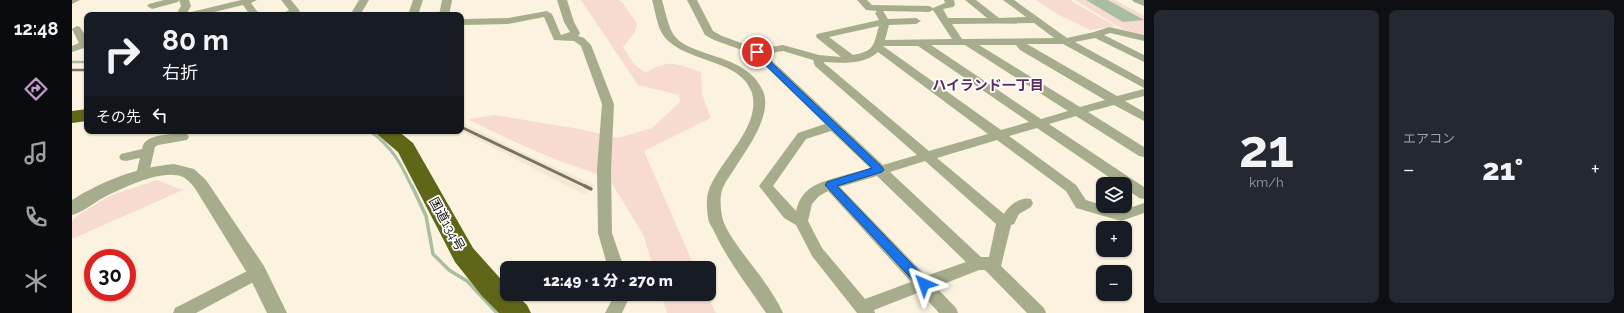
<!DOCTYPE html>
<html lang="ja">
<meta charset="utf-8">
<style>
body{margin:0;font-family:Raleway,"Noto Sans JP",sans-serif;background:#242831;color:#f1f3f6;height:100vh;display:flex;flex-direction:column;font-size:15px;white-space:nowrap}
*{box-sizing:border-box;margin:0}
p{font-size:13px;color:#9ea1a6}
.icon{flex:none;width:22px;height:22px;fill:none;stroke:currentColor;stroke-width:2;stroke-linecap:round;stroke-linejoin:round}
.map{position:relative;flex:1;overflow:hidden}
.drawer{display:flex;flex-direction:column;gap:10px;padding:10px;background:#0d0f14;width:480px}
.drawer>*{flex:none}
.top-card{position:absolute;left:12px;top:12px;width:380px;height:122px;border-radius:8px;box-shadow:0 1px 3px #0004;background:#171b24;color:#f1f3f6;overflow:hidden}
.controls{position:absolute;left:1024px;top:177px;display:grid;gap:8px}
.controls a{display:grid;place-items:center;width:36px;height:36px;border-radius:8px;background:#171b24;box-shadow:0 1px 3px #0004;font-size:20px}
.speed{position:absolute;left:12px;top:249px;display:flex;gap:8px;font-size:20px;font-weight:700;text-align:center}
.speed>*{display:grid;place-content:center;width:52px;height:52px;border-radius:50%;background:#171b24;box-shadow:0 1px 3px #0004;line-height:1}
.speed .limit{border:6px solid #d22;background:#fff;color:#111}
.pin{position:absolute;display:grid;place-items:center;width:34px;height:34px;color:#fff;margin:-17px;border:2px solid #fff;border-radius:50%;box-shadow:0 1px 4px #0007}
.me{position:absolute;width:44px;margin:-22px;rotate:317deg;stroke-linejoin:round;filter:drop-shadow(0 0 3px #0008)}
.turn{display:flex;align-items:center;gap:14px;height:84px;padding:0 12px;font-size:18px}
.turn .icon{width:52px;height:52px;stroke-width:2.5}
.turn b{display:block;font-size:28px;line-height:34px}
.then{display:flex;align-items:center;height:38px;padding:0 12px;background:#0003;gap:8px;font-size:15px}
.big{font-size:30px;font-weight:800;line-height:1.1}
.drawer .tile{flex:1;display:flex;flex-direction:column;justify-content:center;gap:6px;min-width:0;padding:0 14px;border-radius:8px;background:#242831}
.drawer .dial{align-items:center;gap:0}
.dial b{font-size:52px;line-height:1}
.heat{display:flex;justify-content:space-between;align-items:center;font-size:22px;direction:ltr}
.drawer .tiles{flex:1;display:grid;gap:10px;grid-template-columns:repeat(2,1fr)}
.trip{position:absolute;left:428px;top:261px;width:216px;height:40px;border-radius:8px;background:#171b24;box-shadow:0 1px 3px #0004;font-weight:800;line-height:40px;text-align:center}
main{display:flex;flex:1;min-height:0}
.tabs{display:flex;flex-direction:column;width:72px;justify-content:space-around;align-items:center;background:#090b0e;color:#9ea1a6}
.tabs .icon{width:28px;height:28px}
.tabs .selected{color:#c499c9}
.tabs b{font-size:18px;color:#f1f3f6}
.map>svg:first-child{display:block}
.built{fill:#f3e9ce}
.green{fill:#f7dbd1}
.water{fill:#a8bea3}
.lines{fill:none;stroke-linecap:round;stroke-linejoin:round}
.stream-far2{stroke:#a8bea3;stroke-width:2.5}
.stream-far1{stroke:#a8bea3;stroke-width:3}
.stream{stroke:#a8bea3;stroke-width:3.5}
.minor{fill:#a7ad8c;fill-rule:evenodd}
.tertiary{fill:#a7ad8c;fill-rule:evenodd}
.trunk{fill:#5f6618;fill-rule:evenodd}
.rail-far2{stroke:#767265;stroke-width:2.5}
.rail-far1{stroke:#767265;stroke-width:3}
.rail{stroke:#767265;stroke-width:3.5}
.route{fill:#1a73e8;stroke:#114b97}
.labels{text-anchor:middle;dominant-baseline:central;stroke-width:3.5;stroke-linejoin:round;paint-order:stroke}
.street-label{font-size:13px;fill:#13110a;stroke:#fff}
.neighbourhood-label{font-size:14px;font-weight:bold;fill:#5d2c5e;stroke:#fff}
</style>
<main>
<nav class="tabs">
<b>12:48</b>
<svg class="icon selected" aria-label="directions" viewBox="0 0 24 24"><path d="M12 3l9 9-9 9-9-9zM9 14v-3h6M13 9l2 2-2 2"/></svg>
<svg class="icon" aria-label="music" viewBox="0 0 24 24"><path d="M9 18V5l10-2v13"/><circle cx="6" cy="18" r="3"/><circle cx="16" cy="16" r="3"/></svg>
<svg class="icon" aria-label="phone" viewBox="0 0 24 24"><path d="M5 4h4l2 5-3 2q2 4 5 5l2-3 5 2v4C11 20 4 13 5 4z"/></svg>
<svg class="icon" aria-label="climate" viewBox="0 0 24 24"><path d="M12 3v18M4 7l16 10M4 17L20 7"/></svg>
</nav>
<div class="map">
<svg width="1072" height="313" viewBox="0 0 1072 313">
<rect width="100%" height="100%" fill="#fbf3df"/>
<path class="built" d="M389 122 444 149 522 185 514 195 388 131H389Z"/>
<path class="green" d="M509 0H547L551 3 565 24 563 32 551 47 562 64 573 73C597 58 604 64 629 72L630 94 639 118 572 151 623 268H581L572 236 536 177C487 163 441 142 396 119L423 115 507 129 546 138 580 128 608 102 607 95 566 85Z
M964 0H998L1043 26 1018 30 985 14Z
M1003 0H1043L1072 16V35L1052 30Z
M85 180 111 190 0 239V222L2 218 37 196Z
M589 294H634L644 313H595Z"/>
<path class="water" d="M1014 0H1036L1072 20 1051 22Z"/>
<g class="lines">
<path class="stream-far2" d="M0 62H15"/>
<path class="stream-far1" d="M298 131C321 148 328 162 340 187"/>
<path class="stream" d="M340 186 354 216 361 254 377 270 395 281 425 313"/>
<path class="minor" d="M0 0H8L0 4Z
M92 0H117L119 6 115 13 169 0H185L179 3 188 15H178L171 5 130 15H104L109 6 107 0 106 2 80 9 75 6 77 4Z
M209 0H219L228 11 222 15H209L217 10Z
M287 0H297L288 15H278Z
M341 0H351L346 15H336Z
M370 0H380L377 15H367Z
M485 0H495L502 22 508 33 506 36 512 38 519 45 542 104 539 169 540 233 552 268H536L526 233 525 169 530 104 509 46 502 41 482 40 472 17 436 24 393 25 389 23 390 20 393 19 436 18 475 11 480 14 489 35 498 32 492 22Z
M580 0H590C593 10 595 22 600 32 614 59 674 51 691 91 701 115 675 149 663 168 658 176 650 185 649 195 648 201 649 210 650 216 652 227 661 239 667 248 682 268 701 291 711 313H694C676 286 655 260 642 231 640 227 636 222 636 217 635 211 634 199 636 193 645 162 690 128 680 93 669 58 611 63 591 35 585 26 583 10 580 0Z
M615 0H625L641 31 650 36 686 49 711 45 747 55 769 57 745 38 744 36 745 34 807 20 803 13 805 11 794 10 785 0H795L800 5 857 6 861 8 873 3 872 0H882L883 5 881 7 871 9 876 18H915L893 0H904L927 18 954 17 931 0H942L995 38 1022 32 1037 27 1072 35V41L1038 33 1032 35 1072 55V62L1023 38 1003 42 1072 80V88L991 44H955L1045 96 1072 89V96L1053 101 1072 112V121L1042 105 1016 112 1072 147V157L1067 156 1004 116 977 124 1072 187V199L1067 198 1053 188V184H1047L965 128 937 136 1004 185 1014 200 1049 211 1072 203V213L1049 221 1004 208 994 191 925 140 865 158 932 214C937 205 949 196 959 199L961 203 959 207 947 214 942 224 939 225 929 266 972 308 974 313H955L913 270H907L864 287 884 308 886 313H867L848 292 802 310 803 313H785L740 256 724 225 712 218 687 186 726 133 753 124 681 54 642 40 633 35ZM861 10 880 39 813 40 817 25 844 24 849 21 844 18 816 19 811 11 857 12ZM962 23 982 38 890 39 880 24ZM807 26C801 46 803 51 781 55L757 37ZM859 45H893L996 111 969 119ZM907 45H944L948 50 1033 100 1008 107ZM811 46H846L957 122 929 130ZM711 51 741 60 743 66 845 155 811 165 693 54ZM806 52 916 134 857 151 752 63V62C770 63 792 65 806 52ZM759 131 798 168C784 173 746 180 736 190 729 196 726 203 724 211L701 186 734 139ZM853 161 924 224 917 257H909L818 172ZM805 176 894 262 854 276 768 187ZM756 191 839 282 793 299 750 248 736 221 740 204 747 196Z
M5 26 8 27 15 38V47L0 52V46L7 43 0 29Z
M111 133 115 134 117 137 115 140 86 145 83 147 76 177 71 179 66 177 64 174 68 158 54 161 49 160 47 157 49 154 70 149C72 133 99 135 111 133Z
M185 266 191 267 193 272 191 277 124 313H101L103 308Z
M543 294H559L550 313H533Z"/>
<path class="tertiary" d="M1060 0H1072V6L1062 2Z
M102 164 122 169 134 180 192 266 215 313H195L177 276 124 190C121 185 116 180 111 177 90 168 48 189 29 199 20 204 11 212 0 215V200C30 181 66 167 102 164Z"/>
<path class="trunk" d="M15 109V121L0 123V111Z
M303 131H326L341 143 401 248 435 286V294H443L455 305 459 313H427L410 296 383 262 326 152 306 135Z"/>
<path class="rail-far2" d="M0 70H15"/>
<path class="rail-far1" d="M389 127 515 187"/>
<path class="rail" d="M513 186 519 189"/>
</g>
<path class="route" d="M685 50 687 51 810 167 812 170 810 172 765 186 856 281 858 284 856 288 852 289 848 288 753 185 755 182 800 168 682 54V51Z"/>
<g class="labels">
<g class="street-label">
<text transform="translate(375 224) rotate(61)">国道134号</text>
</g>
<g class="neighbourhood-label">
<text x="916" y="85">ハイランド一丁目</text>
</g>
</g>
</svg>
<div class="controls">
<a><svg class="icon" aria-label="layers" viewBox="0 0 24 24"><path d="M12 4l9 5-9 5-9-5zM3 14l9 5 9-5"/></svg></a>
<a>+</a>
<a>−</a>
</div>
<div class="speed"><div class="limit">30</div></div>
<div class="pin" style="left:685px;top:52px;background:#d93025"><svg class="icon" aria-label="arrive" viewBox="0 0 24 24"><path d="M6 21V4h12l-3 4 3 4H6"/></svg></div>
<svg class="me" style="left:852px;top:284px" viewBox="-20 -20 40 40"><path d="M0-17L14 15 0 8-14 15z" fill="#1a73e8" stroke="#fff" stroke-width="4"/></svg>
<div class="trip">12:49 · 1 分 · 270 m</div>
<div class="top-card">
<div class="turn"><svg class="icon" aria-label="right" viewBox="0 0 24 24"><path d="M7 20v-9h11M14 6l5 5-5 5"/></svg><div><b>80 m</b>右折</div></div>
<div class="then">その先<svg class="icon" aria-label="left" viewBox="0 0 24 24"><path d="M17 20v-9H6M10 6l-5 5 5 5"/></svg></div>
</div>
</div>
<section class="drawer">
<div class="tiles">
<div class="tile dial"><b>21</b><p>km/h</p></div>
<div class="tile"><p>エアコン</p>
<div class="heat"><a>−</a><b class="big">21°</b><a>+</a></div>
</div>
</div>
</section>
</main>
